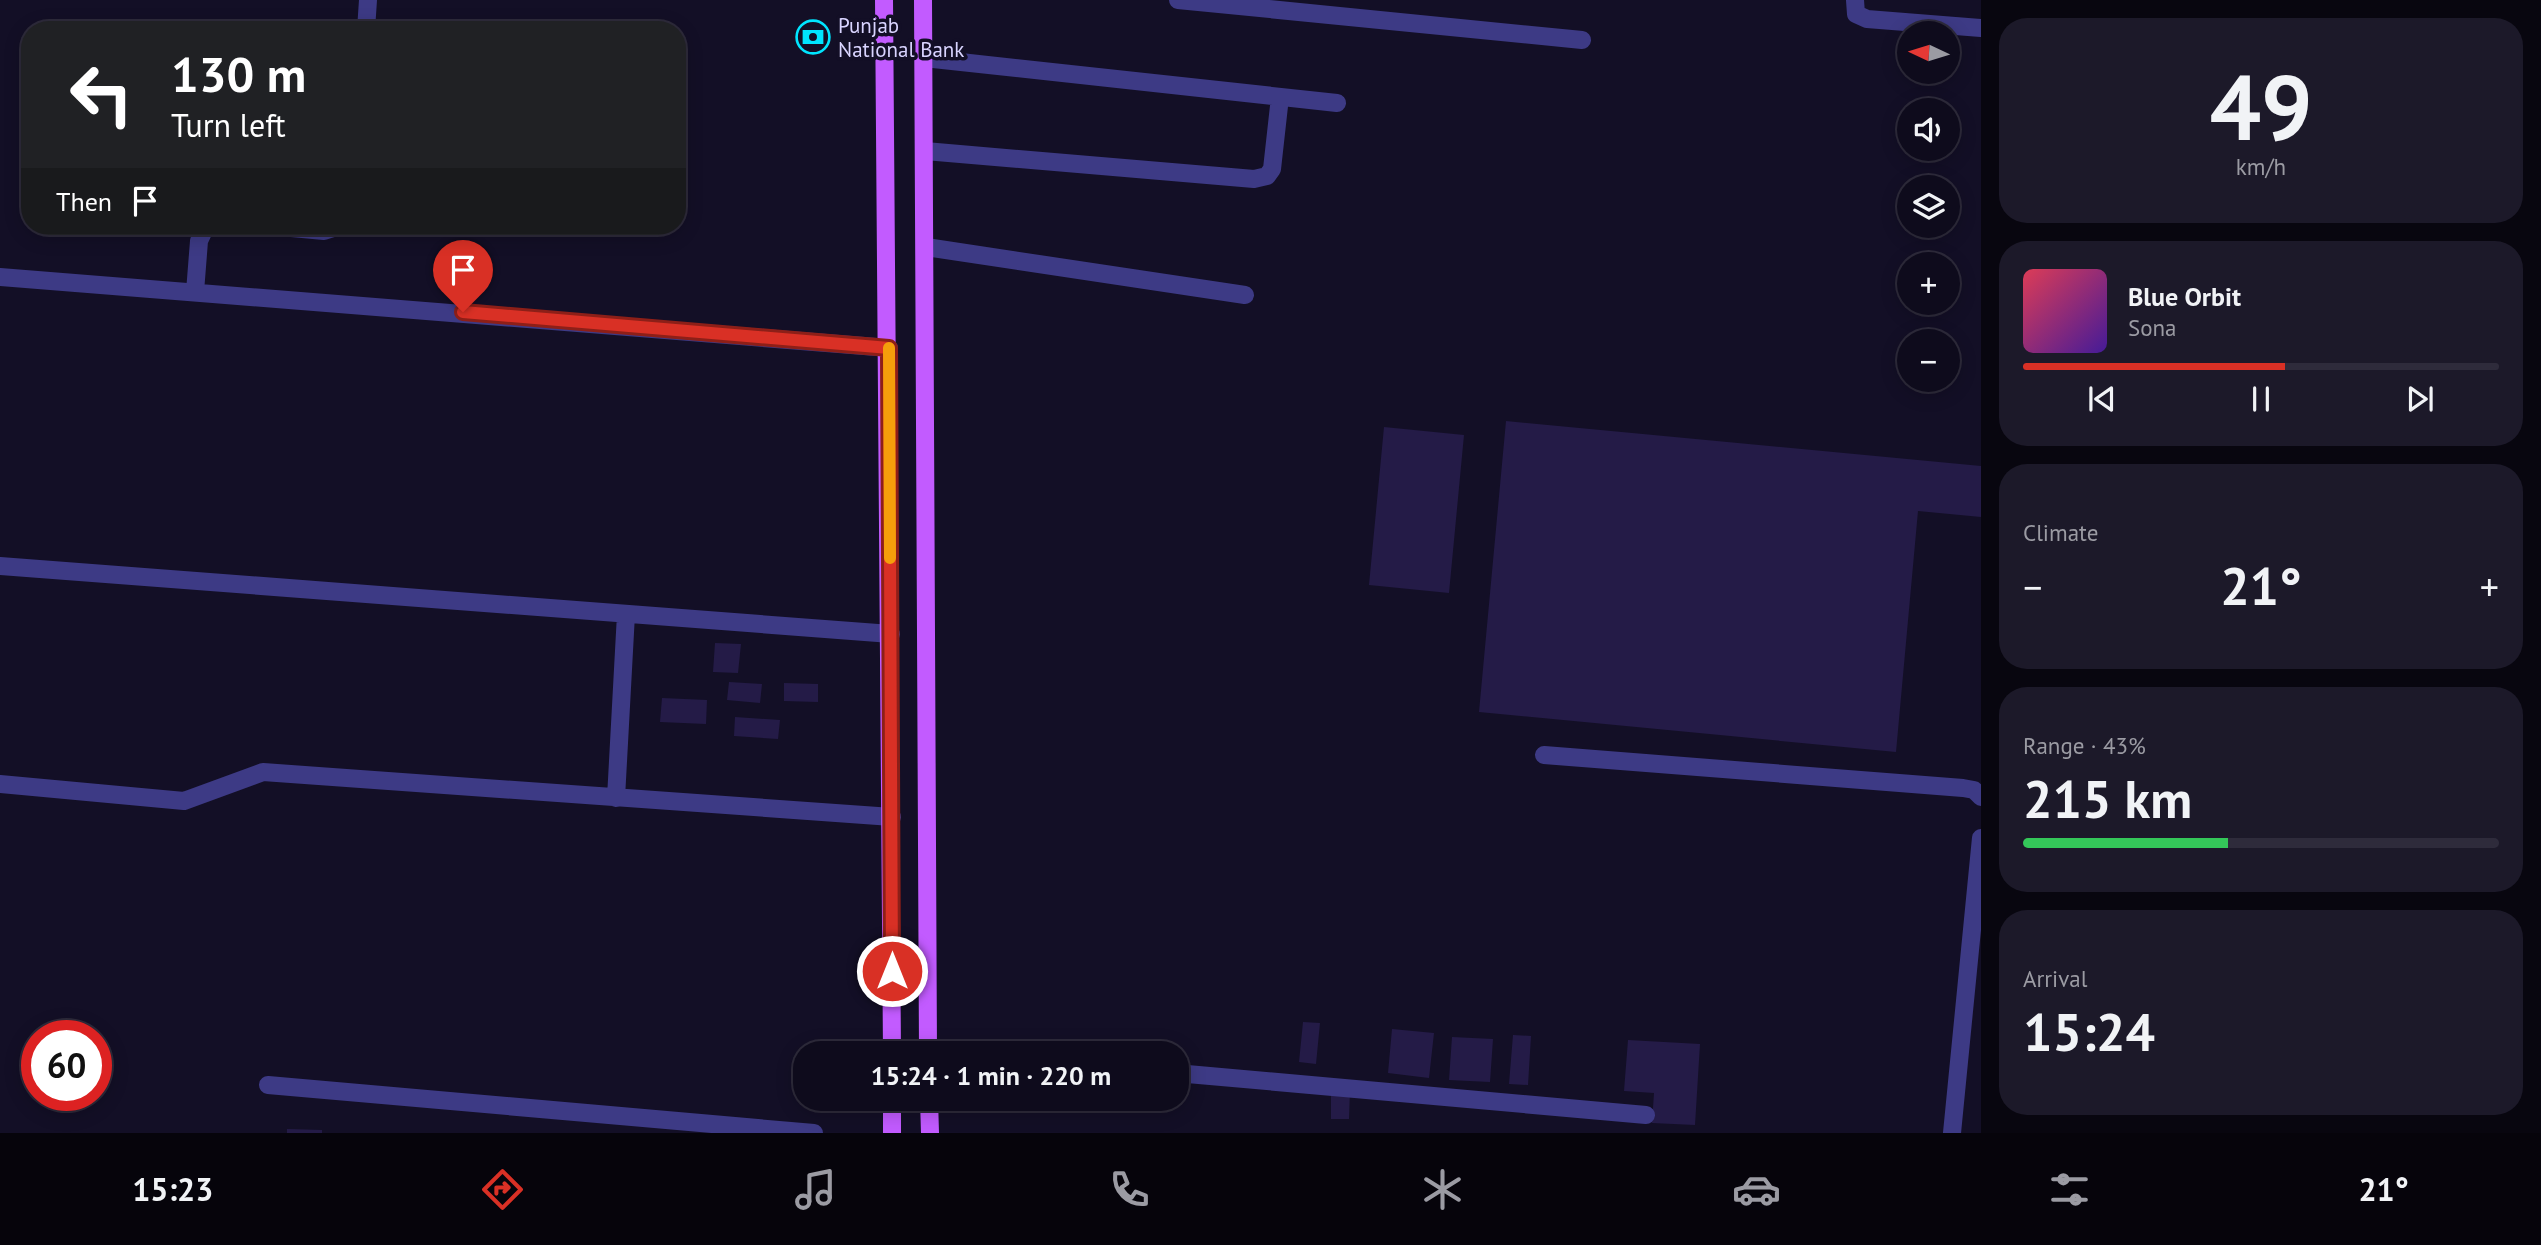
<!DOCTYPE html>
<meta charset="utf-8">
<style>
body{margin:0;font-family:"PT Sans",sans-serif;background:#1c1929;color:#f1f3f6;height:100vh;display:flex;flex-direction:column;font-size:26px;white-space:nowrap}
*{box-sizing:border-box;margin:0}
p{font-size:23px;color:#9b9ba3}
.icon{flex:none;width:38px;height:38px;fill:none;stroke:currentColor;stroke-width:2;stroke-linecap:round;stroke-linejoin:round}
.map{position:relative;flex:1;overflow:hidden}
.panel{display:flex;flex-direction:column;gap:18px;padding:18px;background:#08060f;width:560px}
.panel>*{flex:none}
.banner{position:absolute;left:21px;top:21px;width:665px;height:214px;border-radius:28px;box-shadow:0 4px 18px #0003,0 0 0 2px #2e2b3b;background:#202124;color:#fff;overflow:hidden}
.needle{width:46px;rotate:274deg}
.buttons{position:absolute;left:1897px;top:21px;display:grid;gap:14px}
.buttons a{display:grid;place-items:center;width:63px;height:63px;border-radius:50%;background:#0e0b1c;box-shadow:0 4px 18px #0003,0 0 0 2px #2e2b3b;font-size:35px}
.speed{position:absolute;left:21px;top:1020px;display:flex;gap:14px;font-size:35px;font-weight:700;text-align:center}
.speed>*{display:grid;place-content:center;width:91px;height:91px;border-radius:50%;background:#0e0b1c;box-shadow:0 4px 18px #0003,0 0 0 2px #2e2b3b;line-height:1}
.speed .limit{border:10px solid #d22;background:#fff;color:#111}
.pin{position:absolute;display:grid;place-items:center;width:60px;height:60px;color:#fff;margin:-72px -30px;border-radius:50% 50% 50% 0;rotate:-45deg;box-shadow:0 0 7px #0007}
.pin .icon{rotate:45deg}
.me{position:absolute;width:77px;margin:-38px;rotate:0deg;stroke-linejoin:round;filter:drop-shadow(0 0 5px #0008)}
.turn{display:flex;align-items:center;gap:24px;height:147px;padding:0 35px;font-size:32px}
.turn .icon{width:91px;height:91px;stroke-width:2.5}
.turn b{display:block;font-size:49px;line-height:60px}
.then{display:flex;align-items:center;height:66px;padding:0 35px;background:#0003;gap:14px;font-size:26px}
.big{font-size:52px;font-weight:800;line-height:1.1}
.panel .widget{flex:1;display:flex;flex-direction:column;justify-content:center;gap:10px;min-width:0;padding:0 24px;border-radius:28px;background:#1c1929}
.panel .dial{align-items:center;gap:0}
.dial b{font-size:91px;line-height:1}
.song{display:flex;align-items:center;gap:21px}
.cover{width:84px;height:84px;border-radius:10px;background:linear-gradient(135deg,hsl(350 70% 55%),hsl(260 70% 35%))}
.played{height:7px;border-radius:4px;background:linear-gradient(90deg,#d93025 55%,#2e2b3b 55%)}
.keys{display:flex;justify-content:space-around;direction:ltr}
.heat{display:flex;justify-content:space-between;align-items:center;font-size:38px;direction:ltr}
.charge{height:10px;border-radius:5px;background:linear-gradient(90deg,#34c759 43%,#2e2b3b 0)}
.trip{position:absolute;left:793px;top:1041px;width:396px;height:70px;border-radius:28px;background:#0e0b1c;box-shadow:0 4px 18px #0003,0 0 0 2px #2e2b3b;font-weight:800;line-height:70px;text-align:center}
.menu{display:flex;height:112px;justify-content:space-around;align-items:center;background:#06040b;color:#9b9ba3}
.menu .icon{width:49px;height:49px}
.menu .on{color:#d93025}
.menu b{font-size:32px;color:#f1f3f6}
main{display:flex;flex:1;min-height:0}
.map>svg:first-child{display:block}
.building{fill:#241b47}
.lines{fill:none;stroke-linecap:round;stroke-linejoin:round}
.minor{stroke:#3d3a85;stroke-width:18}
.major{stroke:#c25bff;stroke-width:18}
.route-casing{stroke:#8d1f18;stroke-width:18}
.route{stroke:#d93025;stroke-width:12}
.slow{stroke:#f59e0b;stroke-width:12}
.labels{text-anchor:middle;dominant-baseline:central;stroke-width:7;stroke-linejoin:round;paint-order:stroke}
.poi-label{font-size:21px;fill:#d9d4ff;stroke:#130f26;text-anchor:start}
</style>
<main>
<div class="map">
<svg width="1981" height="1133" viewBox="0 0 1981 1133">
<rect width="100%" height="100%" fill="#130f26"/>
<path class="building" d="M1506 421 1981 466V517L1918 511 1896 752 1479 712Z
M1384 427 1464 435 1449 593 1369 585Z
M715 643 741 644 738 673 713 672Z
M729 682 762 684 760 703 727 700Z
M784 683 818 684V702L784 701Z
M662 698 707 700 706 724 660 722Z
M735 717 780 720 778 739 734 736Z
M1303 1022 1320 1023 1316 1064 1299 1062Z
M1392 1029 1434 1033 1429 1078 1388 1073Z
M1513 1035 1531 1036 1528 1085 1509 1084Z
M1452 1037 1493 1039 1490 1082 1449 1080Z
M1628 1040 1700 1044 1695 1125 1652 1123 1654 1093 1624 1091Z
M1331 1089 1350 1090 1349 1119H1331Z
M287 1129 322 1130V1133H287Z"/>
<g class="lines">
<path class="minor" d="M1178 0 1582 40
M1855 0 1856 14 1867 19 1981 28
M366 30 368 0
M924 58 1337 103
M925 151 1254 179 1267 176 1272 169 1280 97
M270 226 324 231 340 226
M926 247 1245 295
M0 277 889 348
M195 292 199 241 206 226
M0 566 891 634
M1544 755 1963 788 1974 790 1981 797
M0 784 184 801 263 772 892 817
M616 798 626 614
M892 1048 955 1054
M1176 1073 1646 1115
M268 1085 814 1133
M1952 1133 1981 838"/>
<path class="major" d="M884 0 892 1054
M923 0 928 1054
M892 1099V1133
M929 1099 930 1133"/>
</g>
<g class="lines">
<defs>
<path id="route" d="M463 312 889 348 892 971"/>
</defs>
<use href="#route" class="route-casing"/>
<use href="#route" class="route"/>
<path class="slow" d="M889 348 890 558"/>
</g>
<defs>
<symbol id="bank-ring" viewBox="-11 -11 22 22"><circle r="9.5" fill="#130f26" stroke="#00e5ff" stroke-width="1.5"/><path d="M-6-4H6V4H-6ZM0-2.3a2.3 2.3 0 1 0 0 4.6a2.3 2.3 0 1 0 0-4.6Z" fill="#00e5ff"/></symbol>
</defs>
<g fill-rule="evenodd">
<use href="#bank-ring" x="794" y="18" width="38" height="38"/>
</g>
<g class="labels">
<g class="poi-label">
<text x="838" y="25">Punjab<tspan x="838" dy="24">National Bank</tspan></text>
</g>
</g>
</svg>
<div class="buttons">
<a><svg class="needle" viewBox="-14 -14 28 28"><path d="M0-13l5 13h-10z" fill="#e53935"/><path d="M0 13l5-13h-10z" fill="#9b9ba3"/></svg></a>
<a><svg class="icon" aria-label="sound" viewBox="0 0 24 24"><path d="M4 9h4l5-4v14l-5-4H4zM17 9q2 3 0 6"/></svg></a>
<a><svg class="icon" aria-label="layers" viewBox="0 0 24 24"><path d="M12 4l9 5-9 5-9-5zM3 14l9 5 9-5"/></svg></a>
<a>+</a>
<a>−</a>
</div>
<div class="speed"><div class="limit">60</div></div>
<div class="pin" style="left:463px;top:312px;background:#d93025"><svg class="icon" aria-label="arrive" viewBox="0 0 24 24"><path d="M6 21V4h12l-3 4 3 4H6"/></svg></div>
<svg class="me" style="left:892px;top:971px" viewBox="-20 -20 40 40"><circle r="17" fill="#d93025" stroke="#fff" stroke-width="3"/><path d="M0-11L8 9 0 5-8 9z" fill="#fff"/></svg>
<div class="trip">15:24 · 1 min · 220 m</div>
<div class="banner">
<div class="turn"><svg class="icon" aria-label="left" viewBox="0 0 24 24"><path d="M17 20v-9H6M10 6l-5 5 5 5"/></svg><div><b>130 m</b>Turn left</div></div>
<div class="then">Then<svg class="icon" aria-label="arrive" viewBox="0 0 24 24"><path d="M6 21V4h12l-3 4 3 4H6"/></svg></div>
</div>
</div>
<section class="panel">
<div class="widget dial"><b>49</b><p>km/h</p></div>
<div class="widget">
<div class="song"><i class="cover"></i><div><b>Blue Orbit</b><p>Sona</p></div></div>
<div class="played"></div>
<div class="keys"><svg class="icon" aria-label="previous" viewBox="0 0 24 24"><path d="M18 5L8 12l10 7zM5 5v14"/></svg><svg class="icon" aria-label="pause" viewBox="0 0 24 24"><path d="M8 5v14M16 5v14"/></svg><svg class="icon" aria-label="next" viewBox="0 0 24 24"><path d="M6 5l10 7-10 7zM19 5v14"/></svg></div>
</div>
<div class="widget"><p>Climate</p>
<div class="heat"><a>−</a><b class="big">21°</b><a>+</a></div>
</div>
<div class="widget"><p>Range · 43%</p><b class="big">215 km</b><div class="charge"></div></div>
<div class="widget"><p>Arrival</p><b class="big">15:24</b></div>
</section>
</main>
<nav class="menu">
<b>15:23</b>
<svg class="icon on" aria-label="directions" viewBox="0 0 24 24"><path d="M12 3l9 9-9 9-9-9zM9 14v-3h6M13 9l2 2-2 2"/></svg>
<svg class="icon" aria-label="music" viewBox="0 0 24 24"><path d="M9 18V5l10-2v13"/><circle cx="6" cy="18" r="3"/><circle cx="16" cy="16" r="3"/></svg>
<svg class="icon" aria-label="phone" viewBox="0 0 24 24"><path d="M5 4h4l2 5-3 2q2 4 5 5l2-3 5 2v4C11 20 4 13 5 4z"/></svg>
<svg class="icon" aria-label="climate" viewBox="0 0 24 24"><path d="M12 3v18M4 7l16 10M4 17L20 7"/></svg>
<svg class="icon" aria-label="car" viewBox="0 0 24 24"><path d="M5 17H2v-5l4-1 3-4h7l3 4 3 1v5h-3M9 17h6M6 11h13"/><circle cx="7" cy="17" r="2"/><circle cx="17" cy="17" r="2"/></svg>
<svg class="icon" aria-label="filters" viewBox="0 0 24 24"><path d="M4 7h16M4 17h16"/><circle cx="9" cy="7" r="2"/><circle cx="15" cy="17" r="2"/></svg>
<b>21°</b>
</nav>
